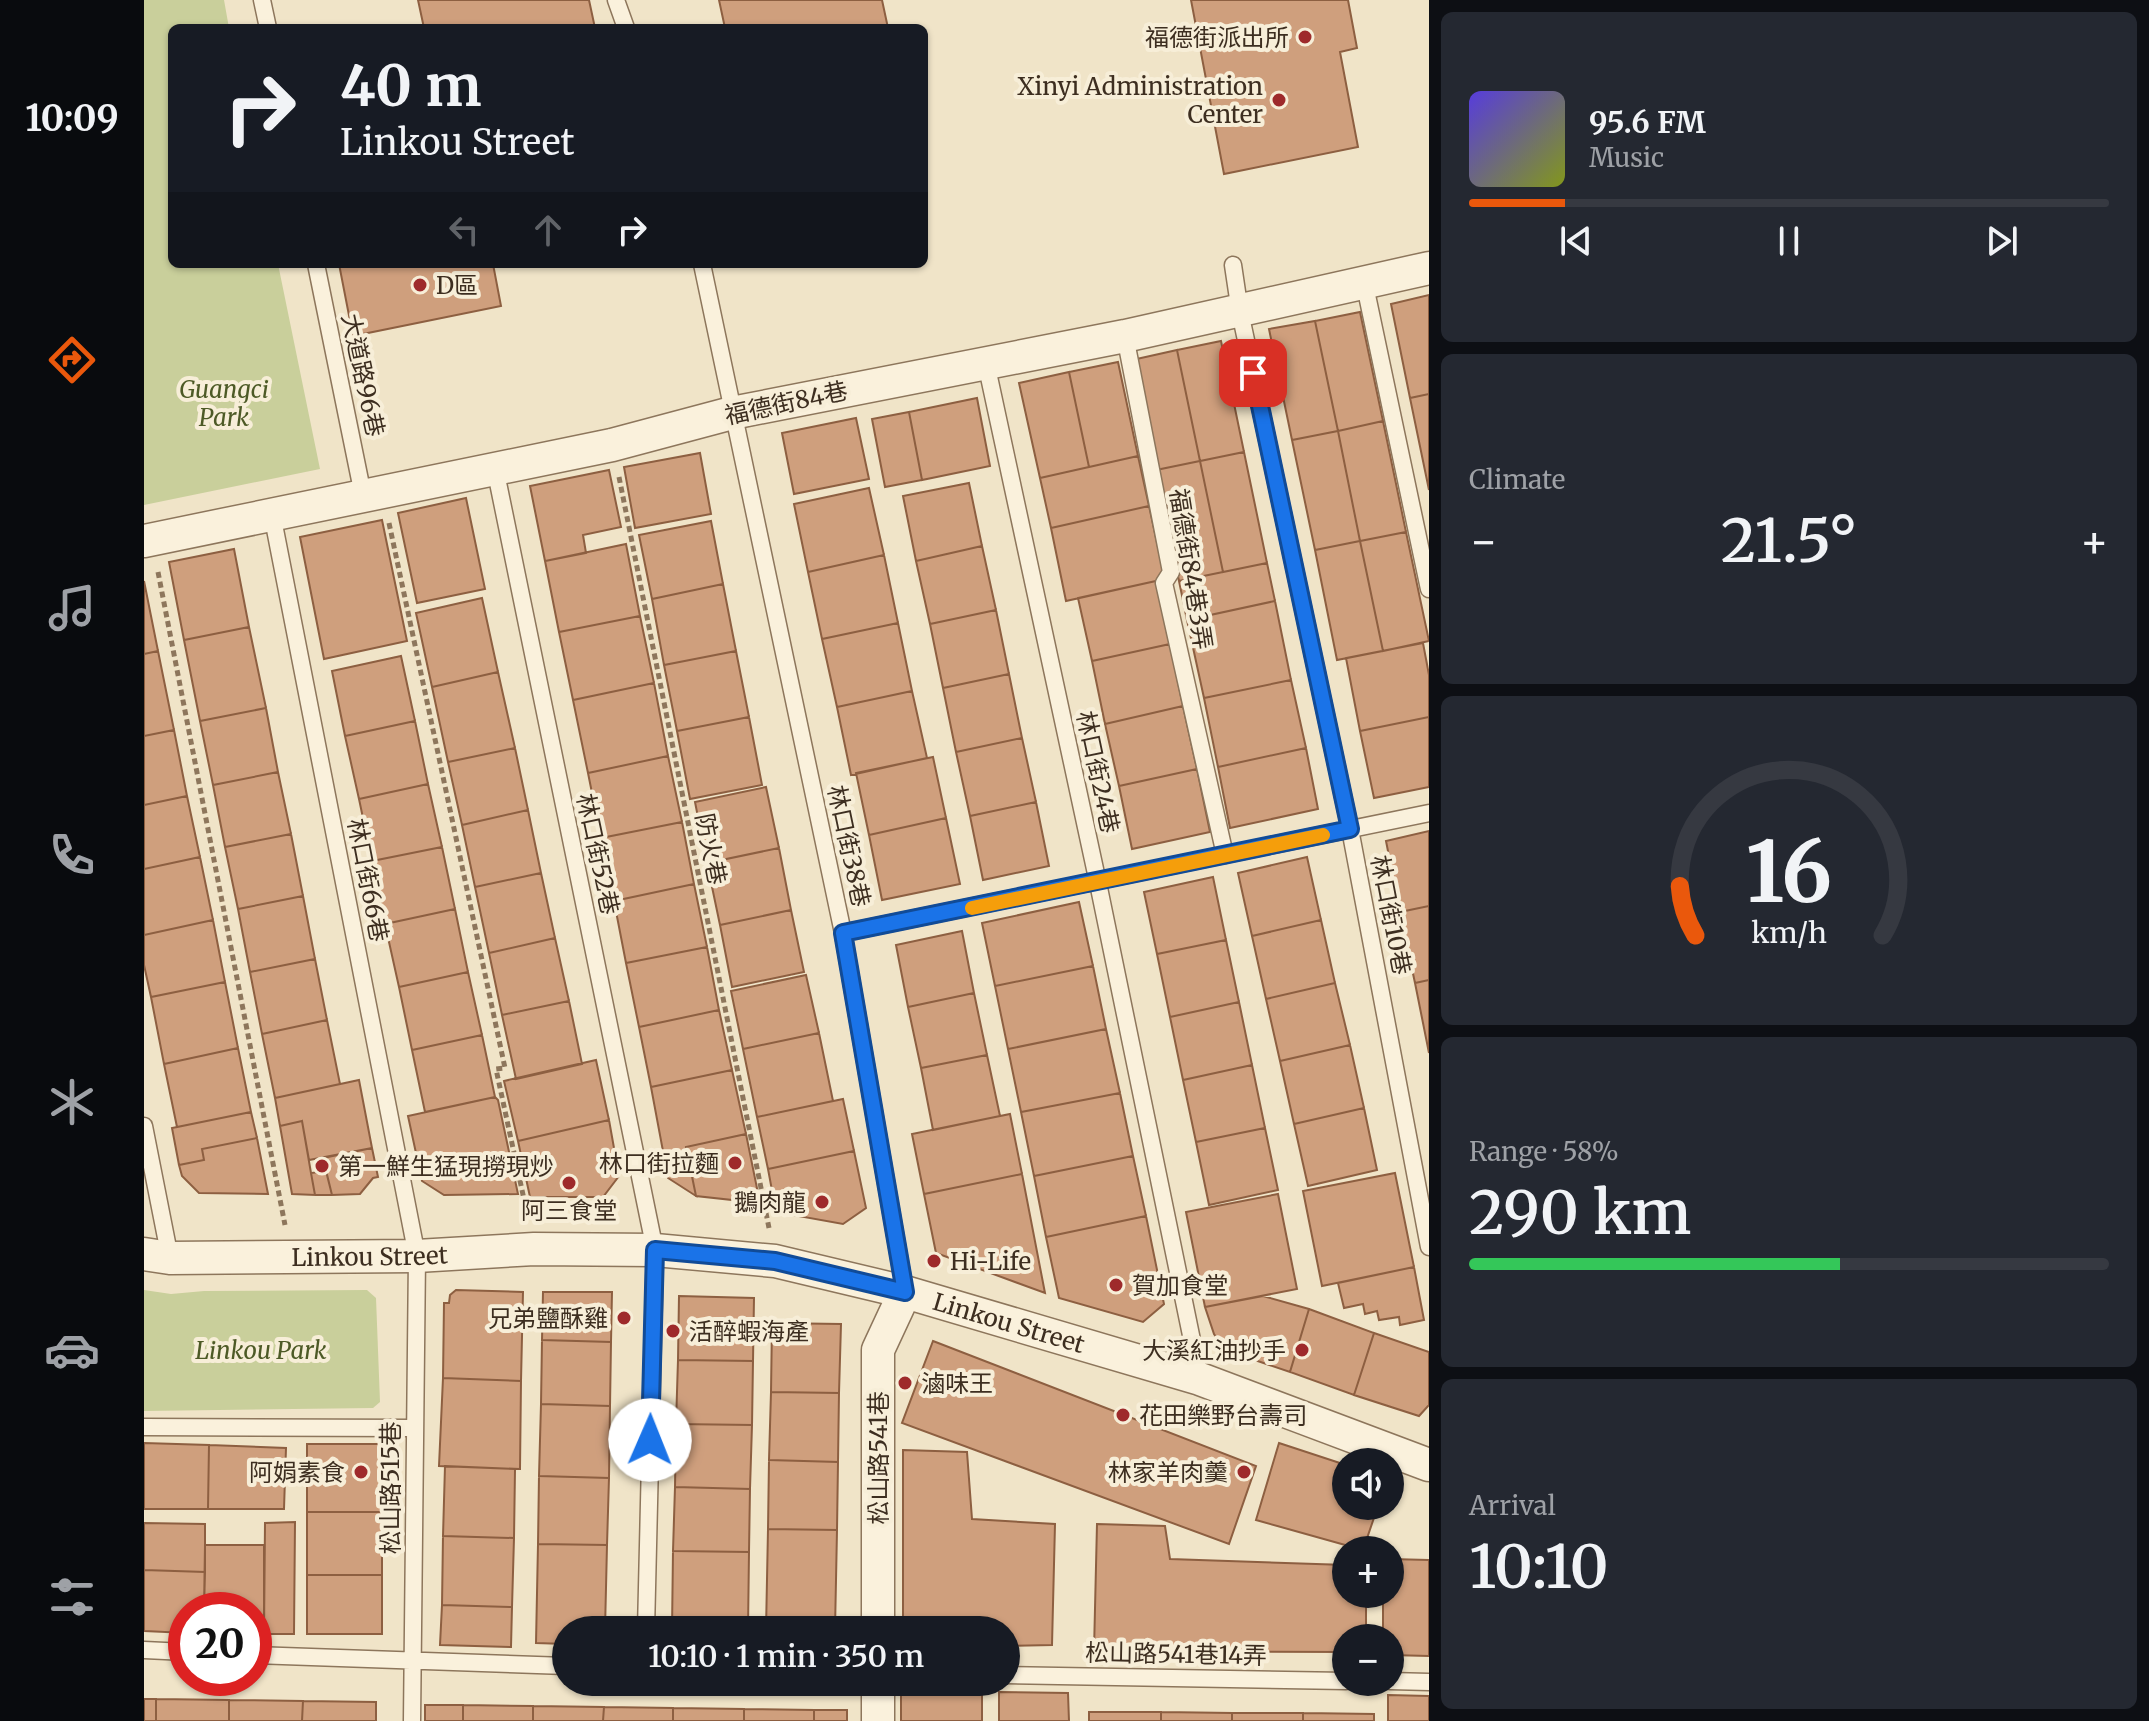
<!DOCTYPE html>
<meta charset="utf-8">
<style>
body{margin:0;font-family:Merriweather,"Noto Sans TC",serif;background:#242831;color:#f1f3f6;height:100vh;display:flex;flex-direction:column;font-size:30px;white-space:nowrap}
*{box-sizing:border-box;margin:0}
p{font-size:26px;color:#9ea1a6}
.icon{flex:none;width:44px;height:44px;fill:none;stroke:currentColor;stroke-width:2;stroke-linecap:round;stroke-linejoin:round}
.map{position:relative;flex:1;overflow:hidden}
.panel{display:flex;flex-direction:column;gap:12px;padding:12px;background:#0d0f14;width:720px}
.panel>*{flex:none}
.top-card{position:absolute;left:24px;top:24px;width:760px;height:244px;border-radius:12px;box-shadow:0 2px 6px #0004;background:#171b24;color:#f1f3f6;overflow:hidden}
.tools{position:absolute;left:1188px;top:1448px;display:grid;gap:16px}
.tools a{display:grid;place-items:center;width:72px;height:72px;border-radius:50%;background:#171b24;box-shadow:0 2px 6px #0004;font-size:40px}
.speed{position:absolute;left:24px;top:1592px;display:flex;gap:16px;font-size:40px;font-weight:700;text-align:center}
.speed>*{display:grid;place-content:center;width:104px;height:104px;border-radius:50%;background:#171b24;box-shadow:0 2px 6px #0004;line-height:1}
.speed .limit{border:12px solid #d22;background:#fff;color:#111}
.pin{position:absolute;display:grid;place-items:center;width:68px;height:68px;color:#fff;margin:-34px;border-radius:16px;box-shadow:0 4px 12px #0006}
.me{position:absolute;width:88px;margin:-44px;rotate:1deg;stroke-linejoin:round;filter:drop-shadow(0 0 6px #0008)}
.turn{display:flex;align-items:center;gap:28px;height:168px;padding:0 40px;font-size:36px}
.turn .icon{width:104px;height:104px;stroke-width:2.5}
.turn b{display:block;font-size:56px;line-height:68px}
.lanes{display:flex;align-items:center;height:76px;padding:0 40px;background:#0003;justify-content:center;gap:40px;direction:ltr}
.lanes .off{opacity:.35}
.big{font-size:60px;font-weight:600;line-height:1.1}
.panel .card{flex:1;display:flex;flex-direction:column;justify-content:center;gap:12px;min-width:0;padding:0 28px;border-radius:12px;background:#242831}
.panel .dial{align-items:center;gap:0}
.dial svg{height:208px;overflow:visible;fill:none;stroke:#363941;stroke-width:7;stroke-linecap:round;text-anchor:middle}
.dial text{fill:#f1f3f6;stroke:none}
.song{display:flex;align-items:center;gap:24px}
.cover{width:96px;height:96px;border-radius:12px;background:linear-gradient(135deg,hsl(250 70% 55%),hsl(70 70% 35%))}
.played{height:8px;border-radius:4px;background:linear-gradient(90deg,#ea580c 15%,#363941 15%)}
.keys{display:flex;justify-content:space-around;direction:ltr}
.heat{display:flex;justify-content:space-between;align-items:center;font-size:44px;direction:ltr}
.charge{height:12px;border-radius:6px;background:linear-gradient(90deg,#34c759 58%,#363941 0)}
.trip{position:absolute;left:408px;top:1616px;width:468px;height:80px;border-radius:40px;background:#171b24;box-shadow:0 2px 6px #0004;font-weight:600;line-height:80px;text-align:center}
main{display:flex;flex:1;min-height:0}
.dock{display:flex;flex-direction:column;width:144px;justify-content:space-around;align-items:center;background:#090b0e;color:#9ea1a6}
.dock .icon{width:56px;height:56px}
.dock .active{color:#ea580c}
.dock b{font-size:36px;color:#f1f3f6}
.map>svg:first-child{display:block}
.green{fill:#c9cf9b}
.building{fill:#cf9f7d;stroke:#8d5f41;stroke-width:2}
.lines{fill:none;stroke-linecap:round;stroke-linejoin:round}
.lane-casing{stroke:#8d765c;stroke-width:19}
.street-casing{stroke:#8d765c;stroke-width:35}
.path{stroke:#8d765c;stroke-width:5;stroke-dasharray:6 4;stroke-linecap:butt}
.lane{stroke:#faf1dc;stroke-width:16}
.street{stroke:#faf1dc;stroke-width:32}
.route-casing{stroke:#114b97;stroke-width:20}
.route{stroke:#1a73e8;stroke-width:14}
.slow{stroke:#f59e0b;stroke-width:14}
.poi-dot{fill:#9e2a2b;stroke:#f7eed8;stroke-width:3}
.labels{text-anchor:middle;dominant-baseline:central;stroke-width:8;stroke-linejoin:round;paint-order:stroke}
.poi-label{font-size:24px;fill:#3d2e20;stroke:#f7eed8;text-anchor:end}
.street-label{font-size:24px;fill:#3d2e20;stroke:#f7eed8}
.park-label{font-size:24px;font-style:italic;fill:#4d5a26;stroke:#f7eed8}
</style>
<main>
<nav class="dock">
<b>10:09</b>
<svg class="icon active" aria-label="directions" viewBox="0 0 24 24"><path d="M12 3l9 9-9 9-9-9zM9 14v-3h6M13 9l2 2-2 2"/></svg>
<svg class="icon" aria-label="music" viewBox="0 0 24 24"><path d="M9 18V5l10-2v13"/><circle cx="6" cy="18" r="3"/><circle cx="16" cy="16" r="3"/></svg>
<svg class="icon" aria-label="phone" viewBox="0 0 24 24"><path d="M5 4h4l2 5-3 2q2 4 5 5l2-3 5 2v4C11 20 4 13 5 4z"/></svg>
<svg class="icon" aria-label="climate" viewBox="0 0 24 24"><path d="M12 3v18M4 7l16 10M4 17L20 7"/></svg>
<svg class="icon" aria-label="car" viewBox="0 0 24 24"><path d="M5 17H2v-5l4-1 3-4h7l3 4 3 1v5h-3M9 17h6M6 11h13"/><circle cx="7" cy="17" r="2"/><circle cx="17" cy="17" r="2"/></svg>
<svg class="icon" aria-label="filters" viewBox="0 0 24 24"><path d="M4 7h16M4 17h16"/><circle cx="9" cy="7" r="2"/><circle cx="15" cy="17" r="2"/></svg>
</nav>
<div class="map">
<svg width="1285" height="1721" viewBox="0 0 1285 1721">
<rect width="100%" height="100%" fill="#f0e4c8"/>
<path class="green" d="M0 0H80L85 28H28V264H134L176 469 0 505Z
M0 1290 27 1294 60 1291 223 1290 232 1298 236 1402 229 1408 0 1411Z"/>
<path class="building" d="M274 0H445L451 28H280Z
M575 0H738L744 28H581Z
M1047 0H1204L1213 48 1196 52 1214 147 1080 174Z
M195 264H349L357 306 209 336Z
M1285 295V394L1266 398 1247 304Z
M1216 312 1239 421 1194 431 1171 321Z
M1171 321 1194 431 1148 440 1125 329Z
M1077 341 1100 452 1056 461 1033 350Z
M1033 350 1056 461 1012 470 988 360Z
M974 362 994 456 945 467 925 372Z
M925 372 945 467 896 478 875 383Z
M1285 394V490L1266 398Z
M833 398 846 466 778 480 765 412Z
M765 412 778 480 741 487 728 419Z
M712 418 725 479 650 494 638 433Z
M1239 421 1262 532 1216 541 1194 431Z
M1194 431 1216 541 1171 550 1148 440Z
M1100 452 1123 563 1079 572 1056 461Z
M556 453 567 514 491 528 480 467Z
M994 456 1005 506 907 528 896 478Z
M1056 461 1079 572 1035 581 1012 470Z
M465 470 477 527 439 535 442 553 401 561 386 486Z
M825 483 838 546 772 561 759 496Z
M725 488 740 555 664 572 650 504Z
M322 498 341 589 273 603 254 513Z
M1005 506 1021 579 922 601 907 528Z
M238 520 263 641 180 659 156 537Z
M567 521 579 584 508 599 495 535Z
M1262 532 1285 641 1239 651 1216 541Z
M1216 541 1239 651 1193 660 1171 550Z
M482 544 496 616 415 632 401 561Z
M838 546 852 610 786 624 772 561Z
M90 549 105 627 40 640 25 562Z
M740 555 754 623 678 639 664 572Z
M1123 563 1131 601 1043 620 1035 581Z
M0 581 14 651 0 654Z
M1012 581 1026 644 948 661 934 598Z
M579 584 592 651 520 665 508 599Z
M338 598 354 672 288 687 272 613Z
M1131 601 1147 680 1060 698 1043 620Z
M852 610 865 674 799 688 786 624Z
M496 616 510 683 429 700 415 632Z
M754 623 768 691 693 707 678 639Z
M105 627 122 708 56 721 40 640Z
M1279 643 1285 675V717L1216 731 1202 658Z
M1026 644 1039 706 961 724 948 661Z
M14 651 30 730 0 736V654Z
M592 651 605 717 533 731 520 665Z
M257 656 271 721 201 736 188 671Z
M354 672 371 748 304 762 288 687Z
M865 674 878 738 812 752 799 688Z
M1147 680 1162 748 1074 767 1060 698Z
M510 683 524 756 444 773 429 700Z
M768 691 783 758 707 775 693 707Z
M1039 706 1053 769 975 786 961 724Z
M122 708 134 772 69 785 56 721Z
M605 717 618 785 546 799 533 731Z
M1285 717V787L1230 798 1216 731Z
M271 721 284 784 215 799 201 736Z
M30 730 43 796 0 805V736Z
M878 738 892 802 826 816 812 752Z
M371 748 384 810 318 825 304 762Z
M1162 748 1174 809 1086 828 1074 767Z
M524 756 538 822 457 838 444 773Z
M789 757 802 818 725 835 712 773Z
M1053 769 1066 832 988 849 975 786Z
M134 772 147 834 81 847 69 785Z
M284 784 298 847 228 861 215 799Z
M622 787 635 848 563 863 551 802Z
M43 796 56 857 0 869V805Z
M892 802 905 866 839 880 826 816Z
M384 810 397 873 331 887 318 825Z
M802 818 816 884 738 900 725 835Z
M538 822 550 884 470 901 457 838Z
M1285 831V906L1256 912 1242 841Z
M147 834 159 896 94 909 81 847Z
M298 847 311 909 241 924 228 861Z
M635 848 647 910 576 925 563 863Z
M56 857 69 920 0 935V869Z
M1163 857 1177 920 1108 936 1094 873Z
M397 873 411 938 345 953 331 887Z
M1069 877 1082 940 1013 954 1000 892Z
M550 884 563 947 482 963 470 901Z
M159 896 171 959 106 972 94 909Z
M935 902 949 966 851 986 838 923Z
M1285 906V980L1271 983 1256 912Z
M311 909 324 972 255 987 241 924Z
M647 910 660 972 588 987 576 925Z
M69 920 81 982 7 997 0 965V935Z
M1177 920 1191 983 1122 999 1108 936Z
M818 931 830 993 764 1007 752 945Z
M411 938 425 1001 358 1015 345 953Z
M1082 940 1095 1002 1026 1017 1013 954Z
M563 947 575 1010 495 1027 482 963Z
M171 959 183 1020 118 1034 106 972Z
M949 966 962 1029 864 1049 851 986Z
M324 972 338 1035 268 1050 255 987Z
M662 975 675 1033 599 1049 587 991Z
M1285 980V1053L1271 983Z
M81 982 94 1048 20 1064 7 997Z
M1191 983 1206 1045 1136 1061 1122 999Z
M830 993 843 1055 777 1068 764 1007Z
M425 1001 438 1064 372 1079 358 1015Z
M1095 1002 1108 1065 1039 1080 1026 1017Z
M575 1010 588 1070 507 1087 495 1027Z
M183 1020 196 1084 131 1098 118 1034Z
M962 1029 976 1093 877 1112 864 1049Z
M675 1033 689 1101 613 1117 599 1049Z
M338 1035 351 1097 281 1112 268 1050Z
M1206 1045 1220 1108 1150 1124 1136 1061Z
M94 1048 107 1112 33 1127 20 1064Z
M843 1055 856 1116 789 1130 777 1068Z
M452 1060 465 1120 374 1141 360 1081Z
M1108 1065 1121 1128 1052 1142 1039 1080Z
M588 1070 602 1134 542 1147 552 1196 524 1178 507 1087Z
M215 1080 228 1148 165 1160 158 1121 136 1126 131 1098Z
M976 1093 989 1156 890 1176 877 1112Z
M351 1097 354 1100 374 1194 300 1195 278 1181 264 1116Z
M699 1099 710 1151 624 1169 613 1117Z
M1220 1108 1233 1170 1164 1186 1150 1124Z
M107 1112 113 1138 58 1149 60 1160 35 1165 28 1128Z
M866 1114 878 1174 780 1194 768 1134Z
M465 1120 475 1176 459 1197H386L374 1141Z
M158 1121 167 1173 171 1195 148 1194 136 1126Z
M1121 1128 1134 1190 1065 1205 1052 1142Z
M602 1134 616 1203 552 1196 542 1147Z
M113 1138 124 1194 55 1193 38 1176 35 1165 60 1160 58 1149Z
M228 1148 234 1177 229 1178 216 1194 188 1195 179 1158Z
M710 1151 722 1208 699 1224 632 1212 624 1169Z
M989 1156 1002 1216 902 1237 890 1176Z
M182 1171 188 1195H171L167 1173Z
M1251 1173 1270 1267 1178 1286 1159 1191Z
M878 1174 901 1293 792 1253 780 1194Z
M1134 1194 1153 1289 1061 1307 1042 1212Z
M1002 1216 1020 1304 999 1322 915 1298 902 1237Z
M1270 1267 1280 1320 1256 1325 1255 1317 1235 1320 1233 1311 1221 1314 1219 1304 1200 1308 1194 1283Z
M312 1290 379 1292 377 1381 299 1378 300 1303H305L306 1295Z
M399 1292H468L467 1342 398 1340Z
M535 1296 610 1298 609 1361 534 1360Z
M1119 1296 1165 1309 1146 1372 1081 1350 1070 1334 1061 1307Z
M1165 1309 1230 1333 1210 1395 1146 1372Z
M628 1323 697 1324 695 1393 627 1392Z
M1230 1333 1285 1352V1405L1275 1416 1210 1395Z
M398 1340 467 1342 466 1406 397 1404Z
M789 1341 1112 1466 1085 1544 758 1423Z
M534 1360 609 1361 608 1425 532 1424Z
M299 1378 377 1381 376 1469 295 1466Z
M627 1392 695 1393 694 1462 625 1460Z
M397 1404 466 1406 465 1478 395 1476Z
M532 1424 608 1425 606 1489 531 1487Z
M0 1443 65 1445 64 1509H0Z
M1135 1443 1202 1465V1506H1234L1219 1550 1112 1520Z
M163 1444H239L238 1512H163Z
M65 1445 142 1448 140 1509H64Z
M759 1450 823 1452 828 1519 911 1524 908 1645 862 1646V1630H767L759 1624Z
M625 1460 694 1462 693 1530 624 1529Z
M301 1466 371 1469 370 1538 299 1536Z
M395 1476 465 1478 463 1545 394 1544Z
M531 1487 606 1489 605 1552 529 1551Z
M163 1512H238V1575H163Z
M151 1522 150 1634H120L121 1523Z
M0 1523 61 1524V1572L0 1570Z
M953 1524 1021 1526 1026 1559 1202 1565V1594H1222V1638H1202V1652L950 1651Z
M624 1529 693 1530 691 1630H622Z
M299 1536 370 1538 368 1607 298 1605Z
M394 1544 463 1545 461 1630H422V1644L392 1643Z
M61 1545H120V1634H110V1610H60Z
M529 1551 605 1552 604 1630H528Z
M1246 1559 1285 1560V1656L1246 1655V1638H1239V1594H1246Z
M0 1570 61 1572 60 1610H42V1633L0 1631Z
M163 1575H238V1634H163Z
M298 1605 368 1607 367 1647 296 1645Z
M855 1692 924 1693 925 1721H855Z
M757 1693 838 1694V1721H757Z
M1244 1695 1285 1696V1721H1244Z
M0 1699H12V1721H0Z
M12 1699 85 1700V1721H12Z
M85 1700 159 1701 158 1721H85Z
M159 1701 232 1702V1721H158Z
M281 1705H319V1721H281Z
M319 1705 389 1706V1721H319Z
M389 1706 460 1707 459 1721H389Z
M460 1707 529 1708V1721H459Z
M529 1708 600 1709V1721H529Z
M600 1709 670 1710V1721H600Z
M670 1710H703V1721H670Z
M945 1712H1017V1721H945Z
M1017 1712 1088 1713V1721H1017Z
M1088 1713H1159V1721H1088Z
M1159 1713 1230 1714V1721H1159Z"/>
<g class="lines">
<defs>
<path id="lane" d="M118 0 124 28
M472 0 482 28
M172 264 219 495
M558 264 699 933 761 1292
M1089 265 1096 312 1206 829 1285 1247
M1220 281 1285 589
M981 336 1027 572 1020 583 1081 855
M842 363 954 883 1056 1379
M351 468 511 1250 502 1630
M128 514 273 1256 268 1721
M699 933 1285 813
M0 1126 26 1258
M0 1427 270 1428
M0 1650 42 1652
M110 1655 422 1666
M862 1675 1202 1681
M1246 1681 1285 1682"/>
<g id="street">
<path d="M0 541 468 445 588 413 981 336 1285 268"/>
<path id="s1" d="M0 1254 26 1258 273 1256 390 1249 511 1250 631 1261 761 1292 1056 1379 1285 1465"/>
<path d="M734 1630V1350L761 1292"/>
<path d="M734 1721V1682"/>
</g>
</defs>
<use href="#lane" class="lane-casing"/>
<use href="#street" class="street-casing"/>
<path class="path" d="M475 477 625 1228
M245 523 361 1068 352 1069 384 1218
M14 572 141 1225"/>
<use href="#lane" class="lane"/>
<use href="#street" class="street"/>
</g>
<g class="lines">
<defs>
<path id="route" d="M506 1440 511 1250 631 1261 761 1292 699 933 1206 829 1109 373"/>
</defs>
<use href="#route" class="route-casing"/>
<use href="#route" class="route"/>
<path class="slow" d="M828 908 1179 835"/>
</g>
<g class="poi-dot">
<circle cx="1161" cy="37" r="8"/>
<circle cx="1135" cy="100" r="8"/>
<circle cx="276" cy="285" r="8"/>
<circle cx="591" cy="1163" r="8"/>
<circle cx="178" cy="1166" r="8"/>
<circle cx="425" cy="1183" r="8"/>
<circle cx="678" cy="1202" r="8"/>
<circle cx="790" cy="1261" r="8"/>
<circle cx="972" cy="1285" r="8"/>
<circle cx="480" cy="1318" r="8"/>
<circle cx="529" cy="1331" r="8"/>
<circle cx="1158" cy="1350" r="8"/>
<circle cx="761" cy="1383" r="8"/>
<circle cx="979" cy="1415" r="8"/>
<circle cx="217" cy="1472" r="8"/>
<circle cx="1100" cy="1472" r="8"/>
</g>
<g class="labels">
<g class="poi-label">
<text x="1145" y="37">福德街派出所</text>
<text x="1119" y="86">Xinyi Administration<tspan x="1119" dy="28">Center</tspan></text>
<text x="292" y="285" text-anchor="start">D區</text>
<text x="575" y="1163">林口街拉麵</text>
<text x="194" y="1166" text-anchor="start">第一鮮生猛現撈現炒</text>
<text x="662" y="1202">鵝肉龍</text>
<text x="425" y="1210" text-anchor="middle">阿三食堂</text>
<text x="806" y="1261" text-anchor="start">Hi-Life</text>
<text x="988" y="1285" text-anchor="start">賀加食堂</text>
<text x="464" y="1318">兄弟鹽酥雞</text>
<text x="545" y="1331" text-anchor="start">活醉蝦海產</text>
<text x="1142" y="1350">大溪紅油抄手</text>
<text x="777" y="1383" text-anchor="start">滷味王</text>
<text x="995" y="1415" text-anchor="start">花田樂野台壽司</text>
<text x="201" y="1472">阿娟素食</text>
<text x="1084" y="1472">林家羊肉羹</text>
</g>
<g class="street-label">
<text transform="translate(219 375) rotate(78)">大道路96巷</text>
<text transform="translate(642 403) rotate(-12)">福德街84巷</text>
<text transform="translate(1047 569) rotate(81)">福德街84巷3弄</text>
<text transform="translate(954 772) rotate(78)">林口街24巷</text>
<text transform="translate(705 846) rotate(78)">林口街38巷</text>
<text transform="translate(567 849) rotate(79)">防火巷</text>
<text transform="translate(454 854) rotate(78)">林口街52巷</text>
<text transform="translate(224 880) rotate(79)">林口街66巷</text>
<text transform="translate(1247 915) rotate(79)">林口街10巷</text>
<text stroke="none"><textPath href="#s1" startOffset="226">Linkou Street</textPath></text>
<text stroke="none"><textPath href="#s1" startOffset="874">Linkou Street</textPath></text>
<text transform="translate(734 1458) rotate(-90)">松山路541巷</text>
<text transform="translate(246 1488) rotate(-90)">松山路515巷</text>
<text transform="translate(1032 1654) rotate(1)">松山路541巷14弄</text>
</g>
<g class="park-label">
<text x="80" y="389">Guangci<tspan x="80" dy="28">Park</tspan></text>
<text x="117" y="1350">Linkou Park</text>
</g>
</g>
</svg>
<div class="tools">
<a><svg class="icon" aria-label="sound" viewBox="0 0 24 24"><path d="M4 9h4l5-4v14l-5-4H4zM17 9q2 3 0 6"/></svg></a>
<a>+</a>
<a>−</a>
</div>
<div class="speed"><div class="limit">20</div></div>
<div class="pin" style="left:1109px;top:373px;background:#d93025"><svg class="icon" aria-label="arrive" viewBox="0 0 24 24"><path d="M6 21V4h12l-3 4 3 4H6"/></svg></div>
<svg class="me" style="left:506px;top:1440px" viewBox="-20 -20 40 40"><circle r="19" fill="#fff"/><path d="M0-13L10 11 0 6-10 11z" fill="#1a73e8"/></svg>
<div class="trip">10:10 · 1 min · 350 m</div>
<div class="top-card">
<div class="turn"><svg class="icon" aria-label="right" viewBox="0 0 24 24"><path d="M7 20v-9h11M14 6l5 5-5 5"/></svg><div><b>40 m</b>Linkou Street</div></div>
<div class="lanes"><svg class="icon off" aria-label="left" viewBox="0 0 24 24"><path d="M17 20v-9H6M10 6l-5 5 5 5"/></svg><svg class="icon off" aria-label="ahead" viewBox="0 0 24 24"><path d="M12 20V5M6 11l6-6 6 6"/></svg><svg class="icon" aria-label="right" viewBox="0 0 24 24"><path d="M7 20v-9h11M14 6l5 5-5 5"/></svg></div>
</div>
</div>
<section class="panel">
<div class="card">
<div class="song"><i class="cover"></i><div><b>95.6 FM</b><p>Music</p></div></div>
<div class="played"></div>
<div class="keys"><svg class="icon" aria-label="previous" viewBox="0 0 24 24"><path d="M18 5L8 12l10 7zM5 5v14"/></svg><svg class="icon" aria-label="pause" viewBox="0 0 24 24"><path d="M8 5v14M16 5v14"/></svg><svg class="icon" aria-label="next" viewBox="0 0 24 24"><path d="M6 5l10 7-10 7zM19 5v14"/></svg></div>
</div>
<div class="card"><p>Climate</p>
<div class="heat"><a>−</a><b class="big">21.5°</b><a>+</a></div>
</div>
<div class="card dial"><svg viewBox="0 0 100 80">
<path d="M14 69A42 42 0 1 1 86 69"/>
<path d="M14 69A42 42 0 0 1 8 50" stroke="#ea580c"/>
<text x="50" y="56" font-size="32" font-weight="700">16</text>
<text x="50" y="72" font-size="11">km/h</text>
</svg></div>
<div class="card"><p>Range · 58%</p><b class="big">290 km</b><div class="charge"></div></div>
<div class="card"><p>Arrival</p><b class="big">10:10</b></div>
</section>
</main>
